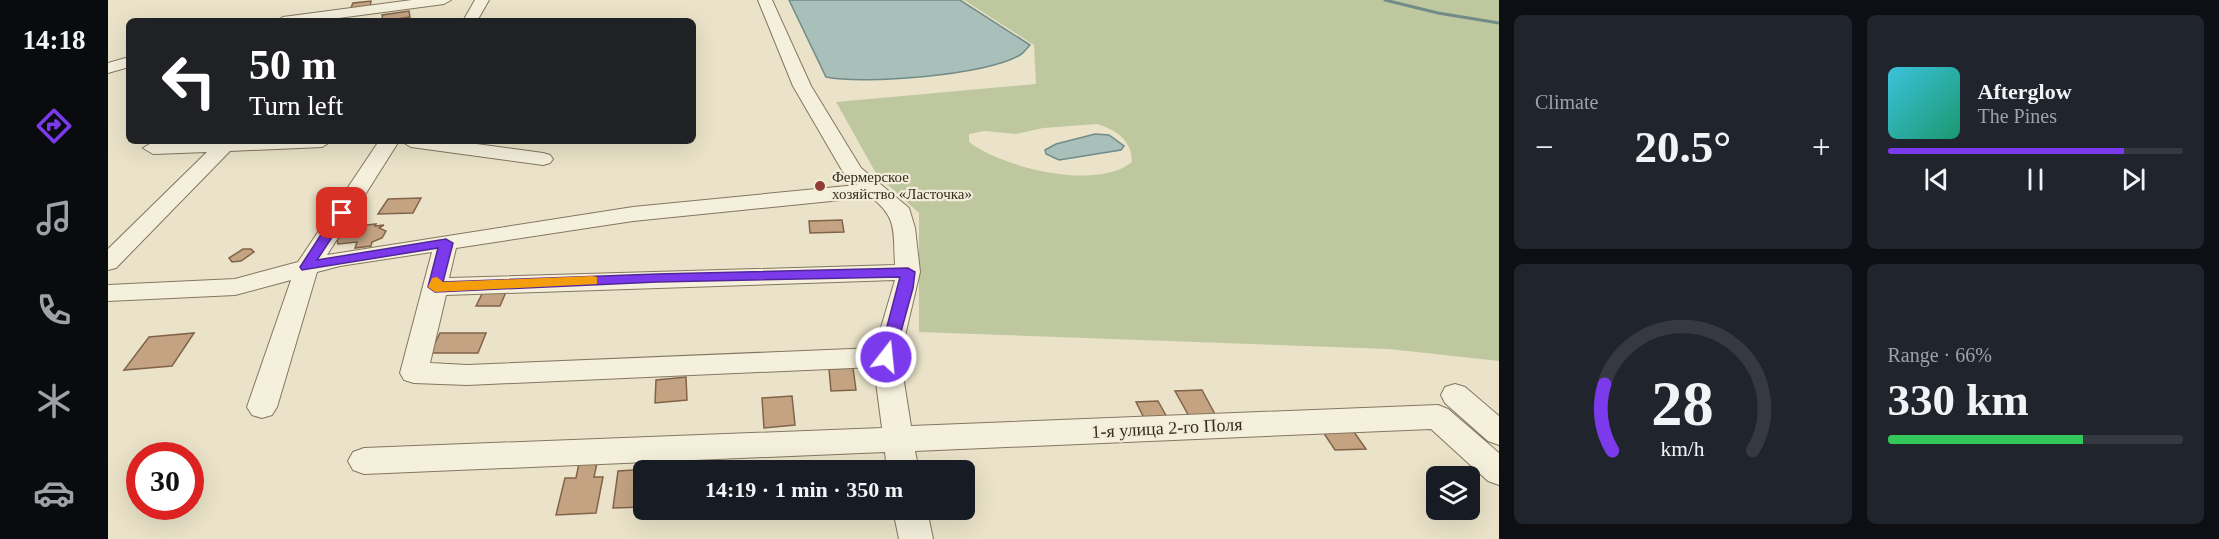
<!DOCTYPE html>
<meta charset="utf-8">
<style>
body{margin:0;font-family:Georgia,serif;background:#20242c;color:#f1f3f6;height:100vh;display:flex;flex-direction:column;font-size:22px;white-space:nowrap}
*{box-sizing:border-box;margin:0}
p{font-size:20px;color:#9ea1a6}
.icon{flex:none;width:33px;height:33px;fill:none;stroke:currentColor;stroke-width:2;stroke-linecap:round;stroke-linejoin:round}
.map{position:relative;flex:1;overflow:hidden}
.drawer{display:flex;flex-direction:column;gap:15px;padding:15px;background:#0d0f14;width:720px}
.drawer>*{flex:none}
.banner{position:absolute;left:18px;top:18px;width:570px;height:126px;border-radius:9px;box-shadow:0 6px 24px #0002;background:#202124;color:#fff;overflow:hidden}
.buttons{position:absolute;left:1318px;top:466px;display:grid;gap:12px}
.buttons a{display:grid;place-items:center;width:54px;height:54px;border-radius:9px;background:#171b24;box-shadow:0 6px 24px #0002;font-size:30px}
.speed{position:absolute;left:18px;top:442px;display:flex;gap:12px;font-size:30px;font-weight:700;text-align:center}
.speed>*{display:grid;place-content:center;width:78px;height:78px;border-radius:50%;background:#171b24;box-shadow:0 6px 24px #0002;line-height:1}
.speed .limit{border:9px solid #d22;background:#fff;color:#111}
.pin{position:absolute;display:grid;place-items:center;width:51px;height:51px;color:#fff;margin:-26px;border-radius:12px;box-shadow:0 3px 9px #0006}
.me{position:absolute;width:66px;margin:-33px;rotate:16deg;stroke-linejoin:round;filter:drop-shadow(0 0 4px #0008)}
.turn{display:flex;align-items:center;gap:21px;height:126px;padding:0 24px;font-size:27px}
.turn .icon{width:78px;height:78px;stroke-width:2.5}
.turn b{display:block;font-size:42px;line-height:51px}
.big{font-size:45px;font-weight:800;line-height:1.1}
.drawer .widget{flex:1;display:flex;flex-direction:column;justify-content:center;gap:9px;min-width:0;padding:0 21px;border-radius:9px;background:#20242c}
.drawer .dial{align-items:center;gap:0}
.dial svg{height:156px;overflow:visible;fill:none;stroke:#363941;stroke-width:7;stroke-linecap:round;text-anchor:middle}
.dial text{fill:#f1f3f6;stroke:none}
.song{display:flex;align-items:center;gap:18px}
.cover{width:72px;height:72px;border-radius:9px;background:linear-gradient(135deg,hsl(190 70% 55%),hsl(160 70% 35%))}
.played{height:6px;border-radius:3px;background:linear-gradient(90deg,#7c3aed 80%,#363941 80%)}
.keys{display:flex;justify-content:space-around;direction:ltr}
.heat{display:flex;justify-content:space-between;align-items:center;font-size:33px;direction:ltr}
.charge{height:9px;border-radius:4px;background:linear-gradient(90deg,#34c759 66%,#363941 0)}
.drawer .tiles{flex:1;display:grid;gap:15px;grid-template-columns:repeat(2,1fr)}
.trip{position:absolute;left:525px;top:460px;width:342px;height:60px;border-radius:9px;background:#171b24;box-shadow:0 6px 24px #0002;font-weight:800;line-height:60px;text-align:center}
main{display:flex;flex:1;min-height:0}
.tabs{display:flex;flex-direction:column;width:108px;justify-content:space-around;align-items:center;background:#090b0e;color:#9ea1a6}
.tabs .icon{width:42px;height:42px}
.tabs .on{color:#7c3aed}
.tabs b{font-size:27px;color:#f1f3f6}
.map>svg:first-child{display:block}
.green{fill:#bfc79e;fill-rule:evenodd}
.water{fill:#a9bfba;stroke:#718c88;stroke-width:1.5}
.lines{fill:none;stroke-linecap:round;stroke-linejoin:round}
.stream{stroke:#718c88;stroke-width:3}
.building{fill:#c4a383;stroke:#816348;stroke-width:1.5}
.minor-casing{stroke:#847660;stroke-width:2}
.minor{fill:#f5f0dc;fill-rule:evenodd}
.route{fill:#7c3aed;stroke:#51269a;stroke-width:1.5}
.slow{fill:#f59e0b}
.poi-dot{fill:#8d3d36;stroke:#f2edd8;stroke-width:2}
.labels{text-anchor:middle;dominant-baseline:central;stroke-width:4.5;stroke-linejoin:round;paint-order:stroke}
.poi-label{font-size:15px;fill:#372d22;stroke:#f2edd8;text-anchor:start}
.near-street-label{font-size:18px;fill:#372d22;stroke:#f2edd8}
</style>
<main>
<nav class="tabs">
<b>14:18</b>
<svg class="icon on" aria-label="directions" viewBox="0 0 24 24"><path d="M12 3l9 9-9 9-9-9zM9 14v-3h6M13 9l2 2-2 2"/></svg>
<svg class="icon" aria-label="music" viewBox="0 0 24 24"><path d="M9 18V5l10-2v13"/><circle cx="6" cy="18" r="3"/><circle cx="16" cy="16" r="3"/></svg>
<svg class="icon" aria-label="phone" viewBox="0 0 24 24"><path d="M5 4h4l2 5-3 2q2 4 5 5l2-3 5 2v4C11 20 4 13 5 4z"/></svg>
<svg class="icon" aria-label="climate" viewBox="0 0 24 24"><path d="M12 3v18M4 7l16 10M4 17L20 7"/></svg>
<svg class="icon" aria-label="car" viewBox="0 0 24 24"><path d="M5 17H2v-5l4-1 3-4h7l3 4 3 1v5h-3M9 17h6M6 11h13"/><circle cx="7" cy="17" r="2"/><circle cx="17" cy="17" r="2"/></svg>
</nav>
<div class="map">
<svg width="1391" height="539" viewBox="0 0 1391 539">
<rect width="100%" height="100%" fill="#eae3c9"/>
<path class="green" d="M856 0H1391V361L1281 349 811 332V213L769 175 728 102 928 84 926 45ZM989 124C1008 130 1024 140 1024 162 989 191 895 168 861 142V134L876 131 908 134 935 128Z"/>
<path class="water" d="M681 0H852L922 45C919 48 916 53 912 55 881 75 754 85 718 77Z
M987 134 1001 135 1016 146 1013 150 951 160 938 154 937 150 948 144Z"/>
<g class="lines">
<path class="stream" d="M1277 0 1330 13 1391 23"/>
</g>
<path class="building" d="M263 1 262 8 242 10 245 3Z
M301 11 302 17 275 21 274 15Z
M313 198 305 213 270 214 280 199Z
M734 220 736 232 702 233 701 221Z
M268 224 267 226 276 225 271 228 278 231 274 238 264 242 263 246 247 248 249 242 230 244 229 240 243 227Z
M135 249H143L146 252 133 261 124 262 121 258Z
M375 292H398L392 306H368Z
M86 333 64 366 16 370 41 337Z
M332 333H378L370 353H322Z
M745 368 748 390 723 391 721 369Z
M578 377 579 400 547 403 548 380Z
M1094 390 1109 418H1082L1067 391Z
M684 396 687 425 656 428 654 398Z
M1050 401 1060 419 1037 420 1028 402Z
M1215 432H1246L1258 449 1227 450Z
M471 463H489L486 477H495L488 513 448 515 457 478H468Z
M559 468V471H536V507L505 508 510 471Z"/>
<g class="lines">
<defs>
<path id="minor" d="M304 0H343L336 4 208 21H168L175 17Z
M367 0H381L369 21H355Z
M650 0H664L703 86 753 168 801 208 807 228 812 272 792 357 803 426 1330 405 1340 409 1391 453V485L1380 481 1323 429 807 451 811 471H779L777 452 256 474 245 470 240 461 245 452 256 448 774 428 766 367 359 385 306 383 296 380 292 373 324 252 232 266 209 272 169 407 164 415 154 418 144 415 139 407 183 280 127 295 0 301V285L127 279 190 262 271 141H291L219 255 525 207 749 185 735 172 685 86ZM763 197C790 218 785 232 787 265L341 278 348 248 525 221ZM787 280 767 348 359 365 322 363 338 295Z
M21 57V67L0 73V63Z
M74 141H224L214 147 122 151 8 268 0 270V249L99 152 45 154 35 148 45 142Z
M293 141H346L435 153 442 155 445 159 442 163 435 165 303 147Z
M1347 384 1357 387 1391 416V445L1380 441 1337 403 1333 395 1337 387Z
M785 510H819L825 539H791Z"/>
</defs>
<use href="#minor" class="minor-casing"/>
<use href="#minor" class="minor"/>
</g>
<path class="route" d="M234 209 240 213 209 260 338 239 345 243 335 282 549 274 800 268 807 272 805 288 786 357 778 363 771 357 792 277 549 282 327 292 320 287 330 248 194 270 192 267 229 210Z"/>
<path class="slow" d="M484 276 489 277V284L327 292 320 287 324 278 329 277 335 282Z"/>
<circle class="poi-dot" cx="712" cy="186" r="6"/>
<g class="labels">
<g class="poi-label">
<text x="724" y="177">Фермерское<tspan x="724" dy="17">хозяйство «Ласточка»</tspan></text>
</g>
<g class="near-street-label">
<text transform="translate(1059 428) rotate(-3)">1-я улица 2-го Поля</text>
</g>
</g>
</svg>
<div class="buttons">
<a><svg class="icon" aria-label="layers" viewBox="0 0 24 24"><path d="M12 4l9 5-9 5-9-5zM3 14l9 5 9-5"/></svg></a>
</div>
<div class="speed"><div class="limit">30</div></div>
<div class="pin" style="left:234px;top:213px;background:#d93025"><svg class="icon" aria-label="arrive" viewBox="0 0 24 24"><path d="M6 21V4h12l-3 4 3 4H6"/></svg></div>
<svg class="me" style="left:778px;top:357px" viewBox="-20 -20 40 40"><circle r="17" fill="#7c3aed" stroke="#fff" stroke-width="3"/><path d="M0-11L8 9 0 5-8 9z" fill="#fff"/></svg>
<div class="trip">14:19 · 1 min · 350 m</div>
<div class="banner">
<div class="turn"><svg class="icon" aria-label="left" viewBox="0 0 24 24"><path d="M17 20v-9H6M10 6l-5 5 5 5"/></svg><div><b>50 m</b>Turn left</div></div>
</div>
</div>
<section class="drawer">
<div class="tiles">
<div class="widget"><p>Climate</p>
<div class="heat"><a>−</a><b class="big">20.5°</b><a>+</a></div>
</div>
<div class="widget">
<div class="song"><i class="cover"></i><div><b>Afterglow</b><p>The Pines</p></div></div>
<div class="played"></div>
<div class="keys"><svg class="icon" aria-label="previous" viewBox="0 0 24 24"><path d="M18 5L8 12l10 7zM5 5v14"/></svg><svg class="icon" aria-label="pause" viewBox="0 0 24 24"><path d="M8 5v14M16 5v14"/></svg><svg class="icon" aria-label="next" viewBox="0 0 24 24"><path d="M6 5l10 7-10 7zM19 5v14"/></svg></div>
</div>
<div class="widget dial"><svg viewBox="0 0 100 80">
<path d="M14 69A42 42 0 1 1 86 69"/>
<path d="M14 69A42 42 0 0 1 10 35" stroke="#7c3aed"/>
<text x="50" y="56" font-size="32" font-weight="700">28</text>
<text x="50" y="72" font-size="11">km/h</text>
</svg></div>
<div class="widget"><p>Range · 66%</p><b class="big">330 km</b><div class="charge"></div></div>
</div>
</section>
</main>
